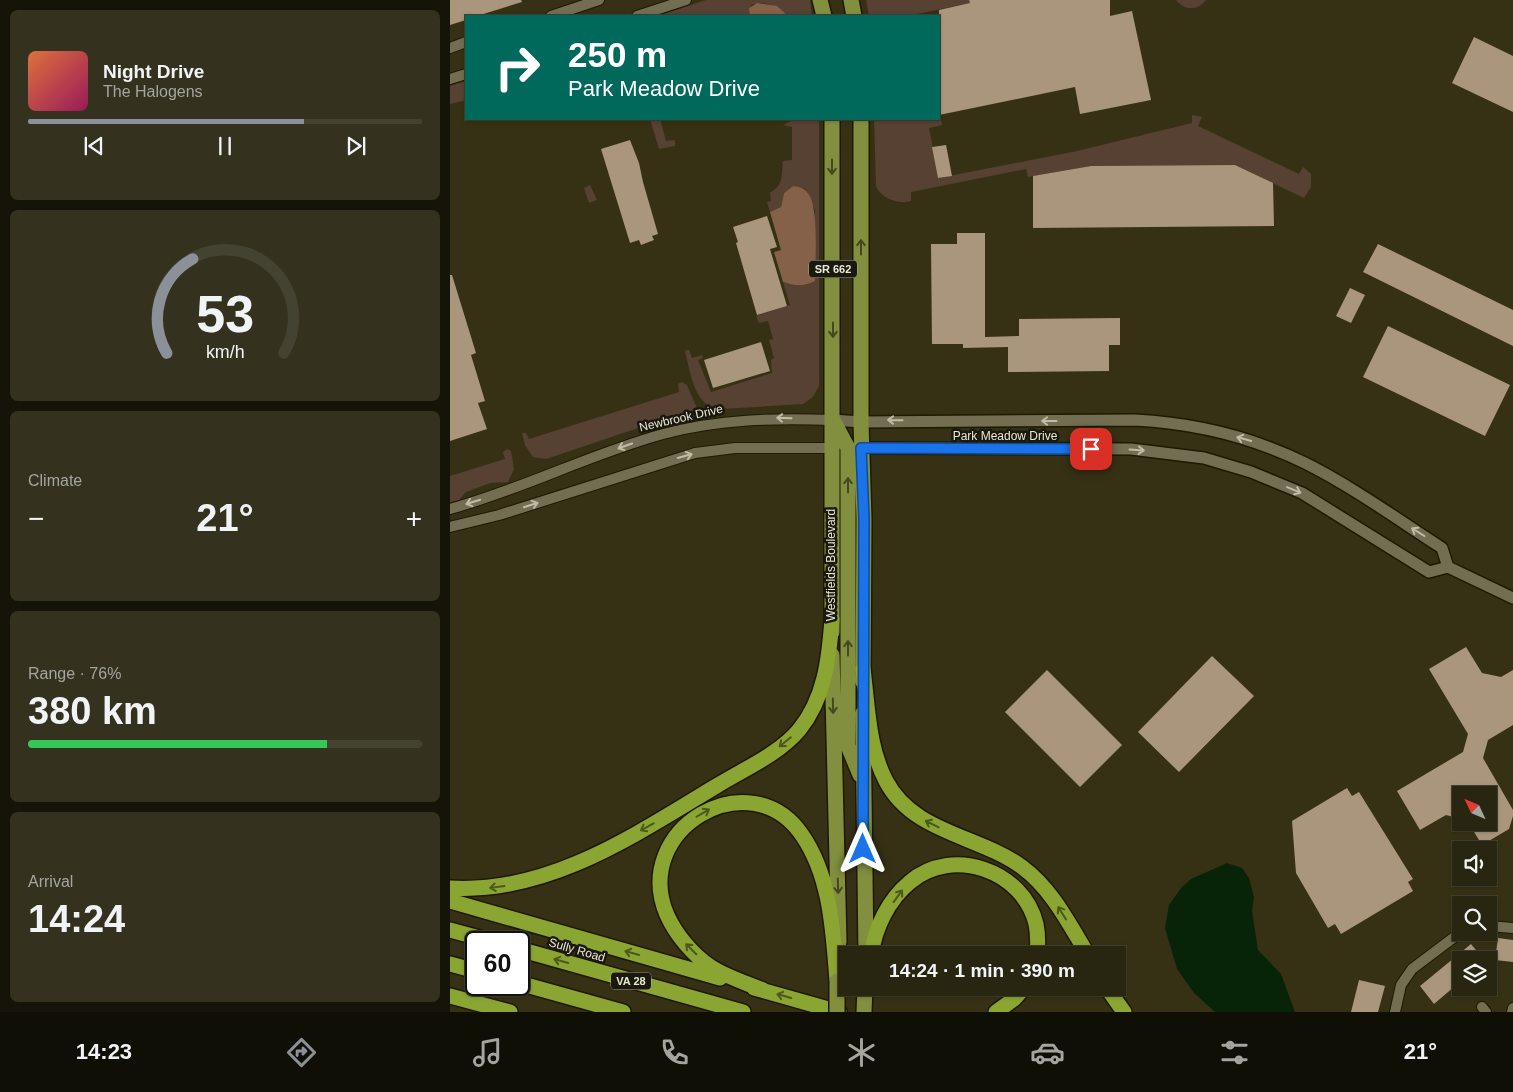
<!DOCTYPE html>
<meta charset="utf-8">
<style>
body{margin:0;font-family:Helvetica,sans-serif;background:#34311e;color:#f1f3f6;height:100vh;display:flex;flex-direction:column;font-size:19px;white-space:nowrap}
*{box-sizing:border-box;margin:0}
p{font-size:16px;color:#a5a59f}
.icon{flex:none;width:28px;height:28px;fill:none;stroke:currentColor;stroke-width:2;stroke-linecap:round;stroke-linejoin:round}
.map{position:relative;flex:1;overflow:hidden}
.sheet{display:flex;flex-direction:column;gap:10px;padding:10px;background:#161409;width:450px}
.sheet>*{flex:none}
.hud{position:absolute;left:15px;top:15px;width:475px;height:105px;border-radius:0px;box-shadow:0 1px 4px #0004,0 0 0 1px #444230;background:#00695c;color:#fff;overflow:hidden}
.needle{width:32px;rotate:314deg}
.tools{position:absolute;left:1002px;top:786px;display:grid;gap:10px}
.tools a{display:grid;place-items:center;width:45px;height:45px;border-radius:0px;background:#282510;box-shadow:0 1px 4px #0004,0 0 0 1px #444230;font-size:25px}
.speed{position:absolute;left:15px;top:931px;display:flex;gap:10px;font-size:25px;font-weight:700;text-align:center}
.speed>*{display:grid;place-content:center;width:65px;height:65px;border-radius:50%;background:#282510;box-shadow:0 1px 4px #0004,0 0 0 1px #444230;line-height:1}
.speed .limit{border:2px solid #111;border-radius:8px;background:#fff;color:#111}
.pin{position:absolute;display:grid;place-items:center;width:42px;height:42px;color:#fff;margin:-21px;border-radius:10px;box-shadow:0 2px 8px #0006}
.me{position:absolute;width:55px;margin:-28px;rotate:0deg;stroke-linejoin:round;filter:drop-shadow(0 0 4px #0008)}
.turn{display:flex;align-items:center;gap:18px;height:105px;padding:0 20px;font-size:22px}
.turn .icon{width:65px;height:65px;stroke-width:2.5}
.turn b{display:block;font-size:35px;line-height:42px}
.big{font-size:38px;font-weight:700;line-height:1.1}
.sheet .widget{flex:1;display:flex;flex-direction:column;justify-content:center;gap:8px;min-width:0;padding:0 18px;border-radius:8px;background:#34311e}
.sheet .dial{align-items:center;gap:0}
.dial svg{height:130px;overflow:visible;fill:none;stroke:#444230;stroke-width:7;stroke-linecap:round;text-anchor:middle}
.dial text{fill:#f1f3f6;stroke:none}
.song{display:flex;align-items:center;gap:15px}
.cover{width:60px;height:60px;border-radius:8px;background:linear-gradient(135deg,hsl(20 70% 55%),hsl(330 70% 35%))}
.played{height:5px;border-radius:2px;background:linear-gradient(90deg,#8c9099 70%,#444230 70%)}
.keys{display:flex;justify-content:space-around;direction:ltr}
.heat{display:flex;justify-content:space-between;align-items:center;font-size:28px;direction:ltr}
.charge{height:8px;border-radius:4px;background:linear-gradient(90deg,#34c759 76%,#444230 0)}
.trip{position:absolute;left:388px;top:946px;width:288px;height:50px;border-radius:0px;background:#282510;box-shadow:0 1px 4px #0004,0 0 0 1px #444230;font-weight:700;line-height:50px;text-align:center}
.dock{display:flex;height:80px;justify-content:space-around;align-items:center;background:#100f06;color:#a5a59f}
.dock .icon{width:35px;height:35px}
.dock .active{color:#8c9099}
.dock b{font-size:22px;color:#f1f3f6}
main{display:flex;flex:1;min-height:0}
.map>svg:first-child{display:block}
.green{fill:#564133}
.forest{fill:#866149}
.water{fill:#072408}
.building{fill:#a9967c}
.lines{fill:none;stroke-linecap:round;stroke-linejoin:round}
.minor-casing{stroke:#1e1900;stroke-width:12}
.tertiary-casing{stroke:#1e1900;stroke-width:14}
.primary-casing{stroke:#1e1900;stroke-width:18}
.motorway-casing{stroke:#1e1900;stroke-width:18}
.minor{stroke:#736e51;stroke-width:10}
.tertiary{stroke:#736e51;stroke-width:11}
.primary{stroke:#818f3e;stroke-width:15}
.motorway{stroke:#8aa531;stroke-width:15}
.primary-bridge-casing{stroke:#1e1900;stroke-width:18;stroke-linecap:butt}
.primary-bridge{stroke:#818f3e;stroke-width:15}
.oneway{stroke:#444821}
.oneway2{stroke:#c0bda7}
.oneway3{stroke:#4d581d}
.route-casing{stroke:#114b97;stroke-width:12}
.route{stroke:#1a73e8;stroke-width:9}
.labels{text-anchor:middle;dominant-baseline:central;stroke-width:5;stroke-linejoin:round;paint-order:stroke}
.shield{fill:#1b190d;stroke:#aba99a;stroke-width:1}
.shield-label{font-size:11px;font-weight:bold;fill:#e9e7d6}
.street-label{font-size:12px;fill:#e9e7d6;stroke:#1b190d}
</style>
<main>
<section class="sheet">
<div class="widget">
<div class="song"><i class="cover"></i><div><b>Night Drive</b><p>The Halogens</p></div></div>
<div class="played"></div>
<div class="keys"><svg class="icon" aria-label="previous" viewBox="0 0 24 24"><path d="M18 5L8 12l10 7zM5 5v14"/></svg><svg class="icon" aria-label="pause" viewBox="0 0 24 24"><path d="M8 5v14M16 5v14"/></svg><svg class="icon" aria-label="next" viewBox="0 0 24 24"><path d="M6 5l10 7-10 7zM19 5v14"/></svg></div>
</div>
<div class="widget dial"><svg viewBox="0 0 100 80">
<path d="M14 69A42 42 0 1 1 86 69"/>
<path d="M14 69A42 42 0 0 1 30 11" stroke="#8c9099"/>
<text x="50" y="56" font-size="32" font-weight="700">53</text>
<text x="50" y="72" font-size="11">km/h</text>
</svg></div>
<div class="widget"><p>Climate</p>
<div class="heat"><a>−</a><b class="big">21°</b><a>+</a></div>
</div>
<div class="widget"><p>Range · 76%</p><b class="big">380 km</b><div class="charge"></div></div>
<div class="widget"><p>Arrival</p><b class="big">14:24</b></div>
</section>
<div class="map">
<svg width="1063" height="1012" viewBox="0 0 1063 1012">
<rect width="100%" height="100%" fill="#363115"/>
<path class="green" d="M256 0H360L362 16H338C328 7 315 0 301 5L300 16H208Z
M416 0H519L520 3 467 14V16H419Z
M726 0H756C748 11 735 11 726 0Z
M16 81V100L0 104V86Z
M490 114 492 125 479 128 489 178 627 151 742 123V115L752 117 748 126 849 174 853 167 861 174V187L854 198 785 165 641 166 578 177 576 169 461 192V201C449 205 430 198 426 186L424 119H489Z
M200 119H210L216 141 225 140V146L209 149Z
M340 119H369V386L363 397 353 404 271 409C244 408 241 373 235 352L236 350H239L242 358 252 355 253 358 248 360 261 392 322 373 321 360 324 358 319 340 323 339 318 321 309 323 306 316 340 305 333 282C345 286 353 287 365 281V210L355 189 343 186 334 193 331 207 320 212 317 202 321 201 320 193C334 184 331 177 333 161L342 160V127L333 125 341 121Z
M140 185 147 200 139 203 134 188Z
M232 382 237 385 249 413 206 422 96 459 83 457 75 445 72 433H76L79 439 229 392 228 384Z
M57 449 61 451 64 469 58 482 40 483 16 492 9 500 0 502V476L55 459 53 452Z"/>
<path class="forest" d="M307 3 327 6 338 16H300L299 8Z
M343 186C350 187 355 188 359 195 369 210 365 261 365 281 353 287 345 286 333 282L324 252 331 250 320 212 331 207 334 193Z"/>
<path class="water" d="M777 863 792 868 799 878 804 897 802 911 808 950 831 974 845 1012H765L744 993 727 969 715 928 719 905 731 888 741 879Z"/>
<path class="building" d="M0 0H71L72 2 27 16H16V20L0 25Z
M519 0H660V16L682 11 701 100 630 114 625 87 489 115V10L520 3Z
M1024 37 1063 56V112L1002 83Z
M180 140 189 163 193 182 208 234 202 236 204 240 191 245 189 240 180 243 151 149Z
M496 145 502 176 488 178 482 147Z
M785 165 823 183 824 226 583 228V176L641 166Z
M317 216 327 247 320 249 337 306 307 315 286 243 288 242 283 227Z
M507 233H535V337L569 336V319L670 318V345H659V371L558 372V347L513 348V344H482L481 244H507Z
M928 244 1063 310V346L913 272Z
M0 275H2L26 353 21 355 35 401 28 403 37 429 0 441Z
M900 288 915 295 901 323 886 316Z
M938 326 1060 385 1035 436 913 377Z
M311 342 320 371 263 388 254 360Z
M1016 647 1032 673 1051 677 1063 670V725L1038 740 1033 758 1063 810V816L1059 829 1032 845 1018 822H1039V795H1011V819L996 815 970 830 947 791 1013 752 1018 734 979 669Z
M762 656 804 696 729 772 688 732Z
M597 670 672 745 630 787 555 712Z
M897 788 902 796 909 792 963 879 958 882 963 891 891 934 885 924 878 928 846 873 842 821Z
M1048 938 1063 940V962L1045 960Z
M1021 944 1034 960H1011V981L984 1004 970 986Z
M909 980 935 986 928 1012H901Z"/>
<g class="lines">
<defs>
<path id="minor" d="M101 16 149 0
M187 16 236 0
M0 48 16 42
M0 79 16 74
M0 509C73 489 140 454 213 434 269 419 325 418 383 420
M0 527 49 515 245 453 285 448H381
M1039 926 1063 928
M1032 1007 1036 1012
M945 1012 951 985 962 969 1011 932
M1062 1012 1063 1008"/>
<path id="tertiary" d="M383 420 411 422 685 420C744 423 802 437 855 463 903 487 947 519 992 548L998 567
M405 448 681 449 754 458 801 472 852 493 979 572 998 567 1063 598"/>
<path id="primary" d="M370 0 374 16
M401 0 404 16
M411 119V422L414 519 413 682
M383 420 398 448V746L410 775
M382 632V119
M382 655 389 942
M413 713 416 955
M414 1012 415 988"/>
<path id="motorway" d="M413 669C418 707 418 747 436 781 463 833 528 835 572 867 602 889 619 924 638 955
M0 888C100 894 186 834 268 785 294 769 329 754 349 730 375 698 379 659 382 619
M0 901 270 978
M0 930 44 942
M69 949 293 1012
M421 955C425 928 438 900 460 882 502 846 573 870 586 924 588 934 588 945 587 955
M0 964 26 971
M69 983 173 1012
M304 988 389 1012
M657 988 674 1012
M313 990C296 983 277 977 261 967 243 955 226 935 217 915 180 829 300 759 352 835 381 877 383 932 387 981
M0 996 60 1012
M546 1012 564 999 574 988"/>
</defs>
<use href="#minor" class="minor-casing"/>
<use href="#tertiary" class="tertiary-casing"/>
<use href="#primary" class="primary-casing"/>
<use href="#motorway" class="motorway-casing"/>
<use href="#minor" class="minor"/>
<use href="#tertiary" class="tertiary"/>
<use href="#primary" class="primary"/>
<use href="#motorway" class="motorway"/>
<defs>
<path id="primary-bridge" d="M387 1012V981"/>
</defs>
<use href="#primary-bridge" class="primary-bridge-casing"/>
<use href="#primary-bridge" class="primary-bridge"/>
</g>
<defs><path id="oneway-shaft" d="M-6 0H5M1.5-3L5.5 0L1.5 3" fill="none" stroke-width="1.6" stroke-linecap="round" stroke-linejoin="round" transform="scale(1.25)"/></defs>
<g class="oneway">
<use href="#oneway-shaft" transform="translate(382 167) rotate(90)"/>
<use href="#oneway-shaft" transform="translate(411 247) rotate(-90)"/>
<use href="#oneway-shaft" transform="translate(383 330) rotate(90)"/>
<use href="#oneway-shaft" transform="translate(398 485) rotate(-90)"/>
<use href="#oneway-shaft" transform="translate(398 648) rotate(-90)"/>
<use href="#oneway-shaft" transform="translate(383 706) rotate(89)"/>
<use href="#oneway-shaft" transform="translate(388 886) rotate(88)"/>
</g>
<g class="oneway2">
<use href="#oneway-shaft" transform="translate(334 418) rotate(-178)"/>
<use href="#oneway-shaft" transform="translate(445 420) rotate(-179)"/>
<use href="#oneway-shaft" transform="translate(599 421) rotate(180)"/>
<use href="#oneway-shaft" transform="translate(794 439) rotate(-164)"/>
<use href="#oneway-shaft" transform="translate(175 446) rotate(161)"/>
<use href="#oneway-shaft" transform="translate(687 450) rotate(4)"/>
<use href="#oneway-shaft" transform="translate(235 456) rotate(-16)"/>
<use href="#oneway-shaft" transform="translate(844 490) rotate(23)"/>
<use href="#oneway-shaft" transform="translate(23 502) rotate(163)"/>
<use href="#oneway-shaft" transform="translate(81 505) rotate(-18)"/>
<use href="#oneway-shaft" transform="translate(968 532) rotate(-148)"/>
</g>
<g class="oneway3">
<use href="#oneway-shaft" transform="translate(335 742) rotate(141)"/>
<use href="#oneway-shaft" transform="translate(253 813) rotate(-30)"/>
<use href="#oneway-shaft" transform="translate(482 824) rotate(-154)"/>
<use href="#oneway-shaft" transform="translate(197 827) rotate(151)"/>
<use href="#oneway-shaft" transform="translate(47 887) rotate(172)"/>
<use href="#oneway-shaft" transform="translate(448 896) rotate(-54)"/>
<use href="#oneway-shaft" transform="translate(612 913) rotate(-122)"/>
<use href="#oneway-shaft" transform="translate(241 949) rotate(-135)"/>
<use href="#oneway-shaft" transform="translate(182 953) rotate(-164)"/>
<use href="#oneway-shaft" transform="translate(111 961) rotate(-164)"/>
<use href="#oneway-shaft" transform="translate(334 996) rotate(-164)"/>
</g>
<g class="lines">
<defs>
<path id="route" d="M413 849 414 519 411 448 641 449"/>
</defs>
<use href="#route" class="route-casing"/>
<use href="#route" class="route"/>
</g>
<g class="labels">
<g class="shield">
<rect x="359" y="260.5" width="48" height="17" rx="4"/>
<rect x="161" y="972.5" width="40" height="17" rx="4"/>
</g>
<g class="shield-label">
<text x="383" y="269">SR 662</text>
<text x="181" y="981">VA 28</text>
</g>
<g class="street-label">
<text transform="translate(231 418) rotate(-13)">Newbrook Drive</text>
<text x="555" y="436">Park Meadow Drive</text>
<text transform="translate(381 565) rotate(-90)">Westfields Boulevard</text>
<text transform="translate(127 950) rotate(16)">Sully Road</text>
</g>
</g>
</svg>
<div class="tools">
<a><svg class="needle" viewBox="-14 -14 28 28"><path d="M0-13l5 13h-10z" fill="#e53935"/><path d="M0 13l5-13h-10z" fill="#a5a59f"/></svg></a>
<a><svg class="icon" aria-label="sound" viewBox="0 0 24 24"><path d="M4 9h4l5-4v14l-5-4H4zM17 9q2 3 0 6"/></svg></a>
<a><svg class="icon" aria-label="search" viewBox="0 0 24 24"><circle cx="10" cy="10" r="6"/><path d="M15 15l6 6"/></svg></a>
<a><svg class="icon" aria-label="layers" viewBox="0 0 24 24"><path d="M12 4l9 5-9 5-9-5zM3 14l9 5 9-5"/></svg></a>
</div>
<div class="speed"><div class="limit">60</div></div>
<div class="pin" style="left:641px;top:449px;background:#d93025"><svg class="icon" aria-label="arrive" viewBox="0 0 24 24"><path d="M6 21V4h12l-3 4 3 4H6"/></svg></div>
<svg class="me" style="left:413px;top:849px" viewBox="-20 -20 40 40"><path d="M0-17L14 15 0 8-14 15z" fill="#1a73e8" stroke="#fff" stroke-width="4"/></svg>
<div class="trip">14:24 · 1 min · 390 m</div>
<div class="hud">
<div class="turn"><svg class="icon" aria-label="right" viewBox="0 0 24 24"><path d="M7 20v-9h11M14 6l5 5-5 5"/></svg><div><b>250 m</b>Park Meadow Drive</div></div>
</div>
</div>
</main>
<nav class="dock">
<b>14:23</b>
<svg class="icon active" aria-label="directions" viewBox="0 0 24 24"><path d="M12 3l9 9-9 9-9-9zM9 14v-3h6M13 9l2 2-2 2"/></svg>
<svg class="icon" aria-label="music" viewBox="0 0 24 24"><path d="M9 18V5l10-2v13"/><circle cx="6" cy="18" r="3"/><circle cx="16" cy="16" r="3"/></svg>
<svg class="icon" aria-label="phone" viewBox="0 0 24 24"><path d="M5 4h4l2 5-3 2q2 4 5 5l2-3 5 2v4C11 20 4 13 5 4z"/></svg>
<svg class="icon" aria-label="climate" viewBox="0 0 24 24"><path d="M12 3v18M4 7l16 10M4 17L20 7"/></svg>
<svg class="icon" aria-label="car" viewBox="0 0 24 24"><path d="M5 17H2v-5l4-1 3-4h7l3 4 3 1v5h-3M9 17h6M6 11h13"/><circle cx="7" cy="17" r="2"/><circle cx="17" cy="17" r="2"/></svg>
<svg class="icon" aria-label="filters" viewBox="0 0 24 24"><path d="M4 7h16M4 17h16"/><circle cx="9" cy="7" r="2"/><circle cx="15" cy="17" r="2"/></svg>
<b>21°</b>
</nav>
